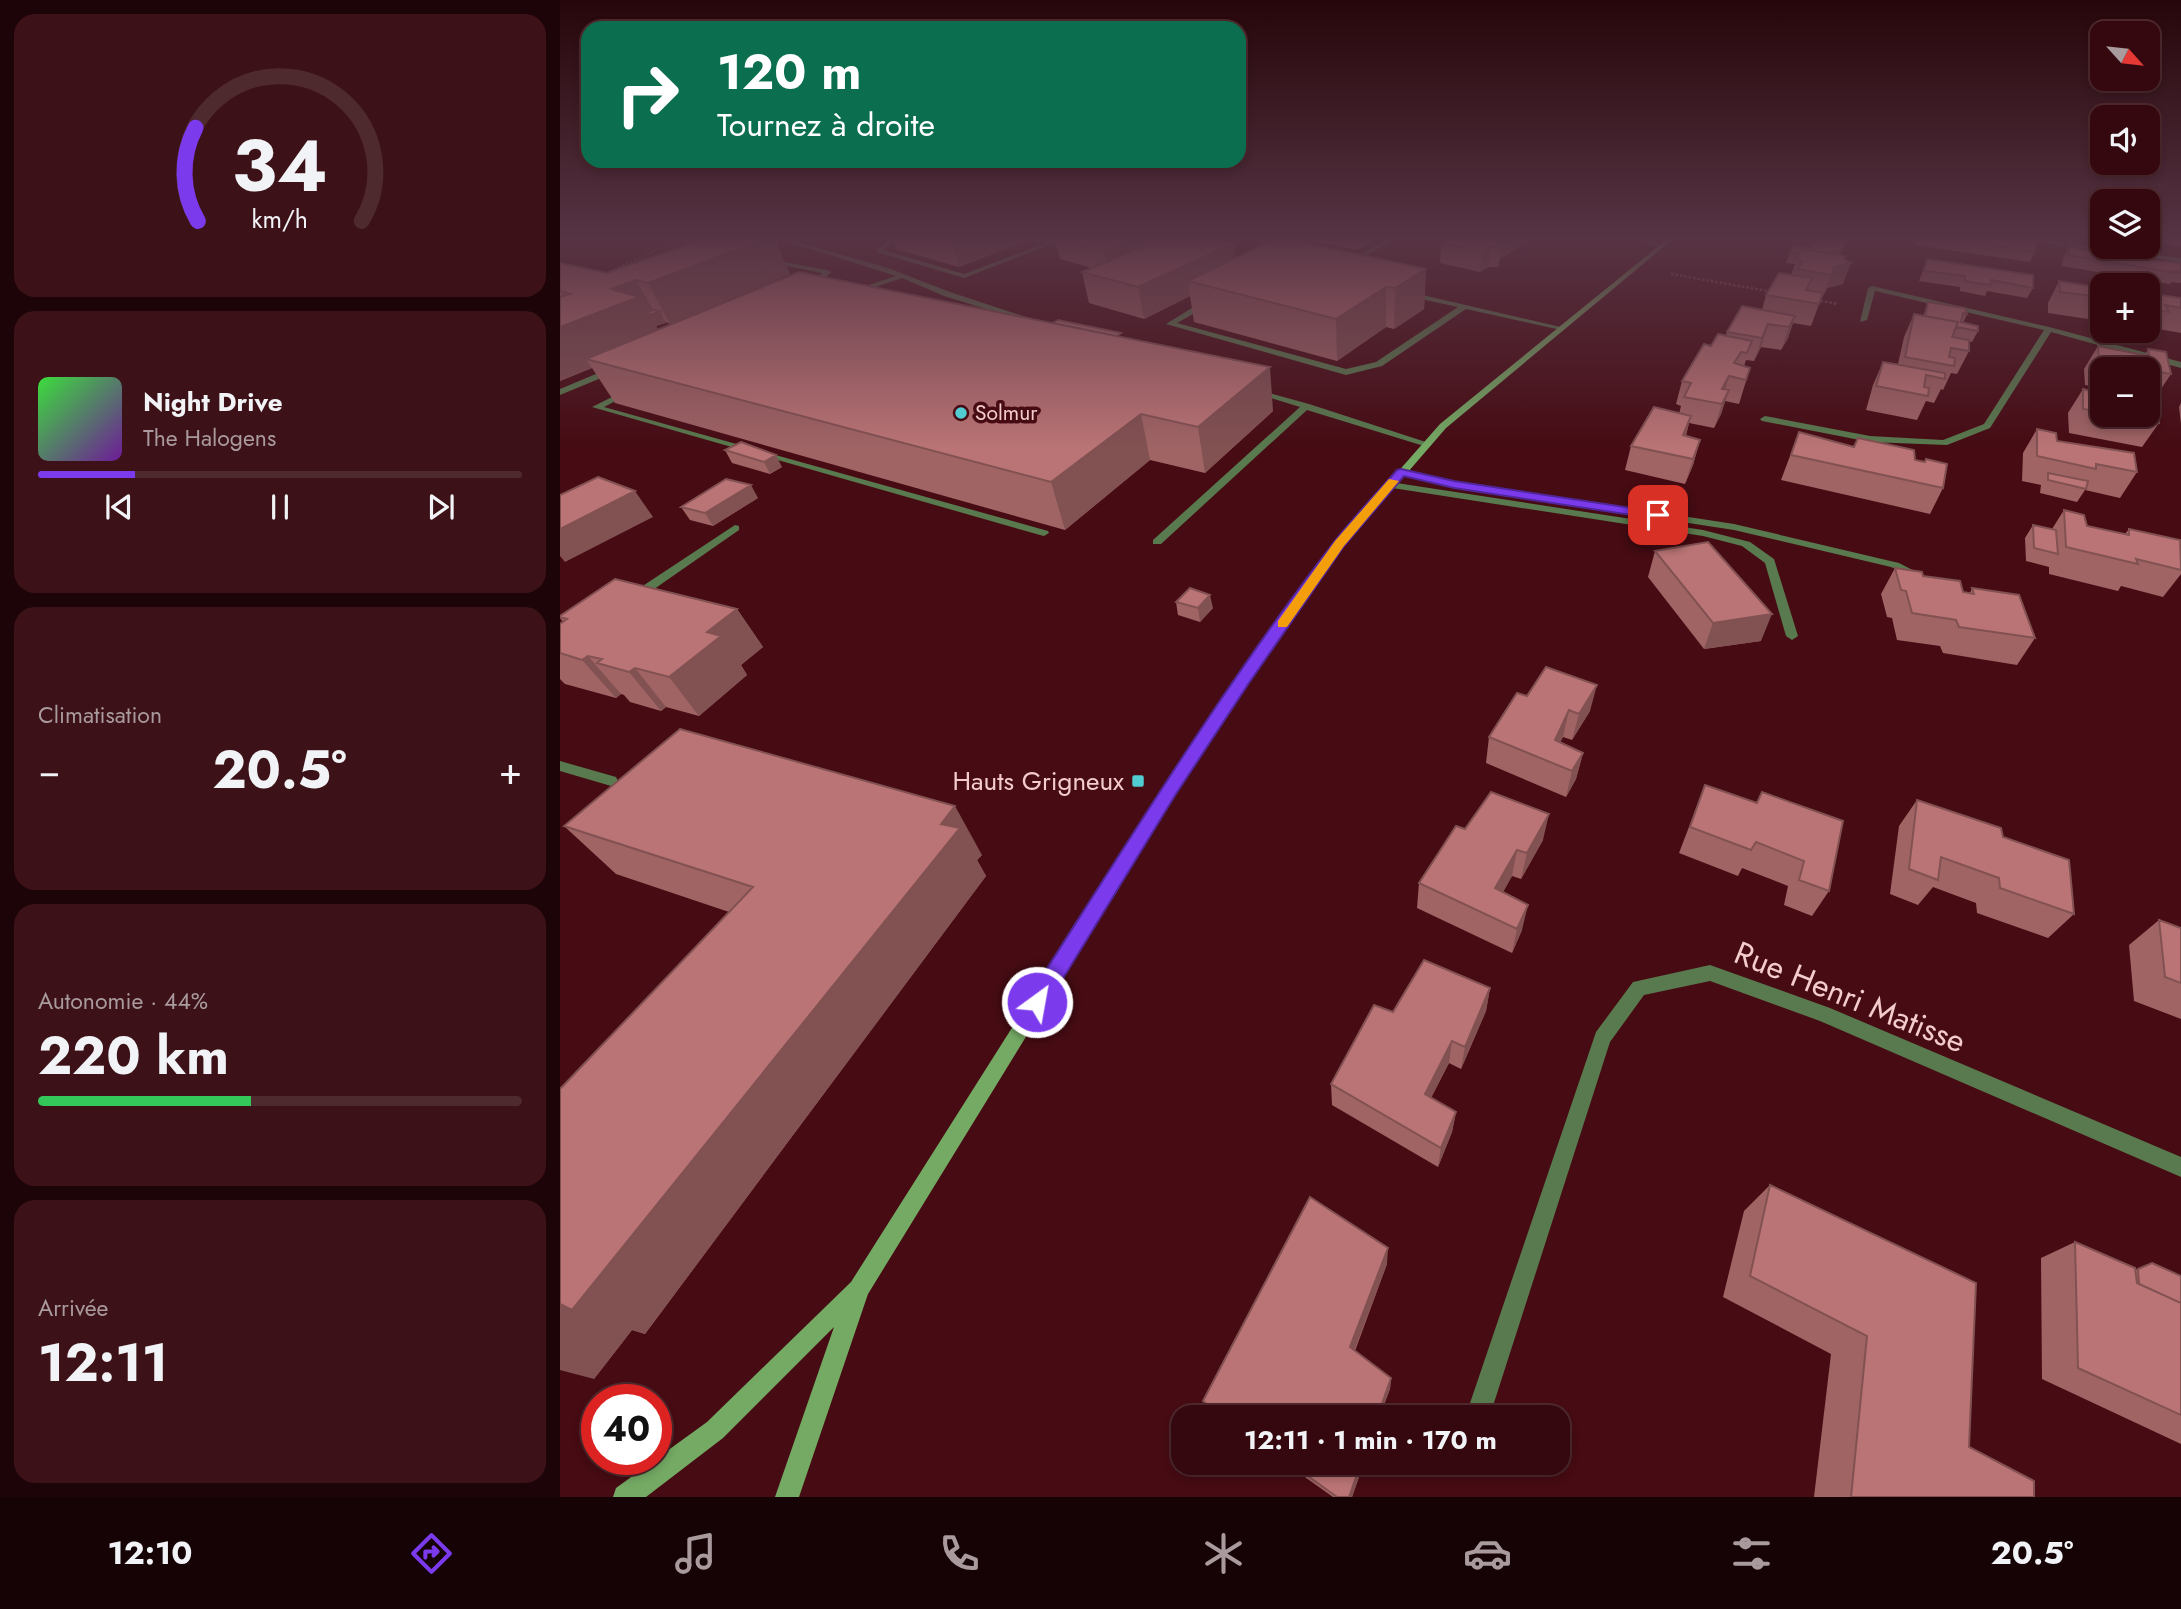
<!DOCTYPE html>
<html lang="fr">
<meta charset="utf-8">
<style>
body{margin:0;font-family:Jost,sans-serif;background:#3c1117;color:#f1f3f6;height:100vh;display:flex;flex-direction:column;font-size:26px;white-space:nowrap}
*{box-sizing:border-box;margin:0}
p{font-size:23px;color:#a99a9e}
.icon{flex:none;width:38px;height:38px;fill:none;stroke:currentColor;stroke-width:2;stroke-linecap:round;stroke-linejoin:round}
.map{position:relative;flex:1;overflow:hidden}
.side{display:flex;flex-direction:column;gap:14px;padding:14px;background:#1d0408;width:560px}
.side>*{flex:none}
.banner{position:absolute;left:21px;top:21px;width:665px;height:147px;border-radius:21px;box-shadow:0 4px 10px #0003,0 0 0 2px #4e292e;background:#0b6e4f;color:#fff;overflow:hidden}
.needle{width:46px;rotate:117deg}
.buttons{position:absolute;left:1530px;top:21px;display:grid;gap:14px}
.buttons a{display:grid;place-items:center;width:70px;height:70px;border-radius:14px;background:#34080e;box-shadow:0 4px 10px #0003,0 0 0 2px #4e292e;font-size:35px}
.speed{position:absolute;left:21px;top:1384px;display:flex;gap:14px;font-size:35px;font-weight:700;text-align:center}
.speed>*{display:grid;place-content:center;width:91px;height:91px;border-radius:50%;background:#34080e;box-shadow:0 4px 10px #0003,0 0 0 2px #4e292e;line-height:1}
.speed .limit{border:10px solid #d22;background:#fff;color:#111}
.pin{position:absolute;display:grid;place-items:center;width:60px;height:60px;color:#fff;margin:-30px;border-radius:14px;box-shadow:0 4px 10px #0006}
.me{position:absolute;width:77px;margin:-38px;rotate:32deg;stroke-linejoin:round;filter:drop-shadow(0 0 5px #0008)}
.turn{display:flex;align-items:center;gap:24px;height:147px;padding:0 21px;font-size:32px}
.turn .icon{width:91px;height:91px;stroke-width:2.5}
.turn b{display:block;font-size:49px;line-height:60px}
.big{font-size:52px;font-weight:700;line-height:1.1}
.side .card{flex:1;display:flex;flex-direction:column;justify-content:center;gap:10px;min-width:0;padding:0 24px;border-radius:21px;background:#3c1117}
.side .dial{align-items:center;gap:0}
.dial svg{height:182px;overflow:visible;fill:none;stroke:#4e292e;stroke-width:7;stroke-linecap:round;text-anchor:middle}
.dial text{fill:#f1f3f6;stroke:none}
.song{display:flex;align-items:center;gap:21px}
.cover{width:84px;height:84px;border-radius:10px;background:linear-gradient(135deg,hsl(120 70% 55%),hsl(280 70% 35%))}
.played{height:7px;border-radius:4px;background:linear-gradient(90deg,#7c3aed 20%,#4e292e 20%)}
.keys{display:flex;justify-content:space-around;direction:ltr}
.heat{display:flex;justify-content:space-between;align-items:center;font-size:38px;direction:ltr}
.charge{height:10px;border-radius:5px;background:linear-gradient(90deg,#34c759 44%,#4e292e 0)}
.trip{position:absolute;left:611px;top:1405px;width:399px;height:70px;border-radius:21px;background:#34080e;box-shadow:0 4px 10px #0003,0 0 0 2px #4e292e;font-weight:700;line-height:70px;text-align:center}
.tabs{display:flex;height:112px;justify-content:space-around;align-items:center;background:#150306;color:#a99a9e}
.tabs .icon{width:49px;height:49px}
.tabs .current{color:#7c3aed}
.tabs b{font-size:32px;color:#f1f3f6}
main{display:flex;flex:1;min-height:0}
.map>svg:first-child{display:block}
.lines{fill:none;stroke-linecap:round;stroke-linejoin:round}
.path{stroke:#7f4a4f;stroke-width:2.5;stroke-dasharray:2.5 2;stroke-linecap:butt}
.lane{fill:#587a4e;fill-rule:evenodd}
.street{fill:#587a4e;fill-rule:evenodd}
.secondary{fill:#74aa64;fill-rule:evenodd}
.wall{fill:#a06465}
.shaded-wall{fill:#825152}
.building{fill:#ba7475;stroke:#825152;stroke-width:2}
.route{fill:#7c3aed;stroke:#51269a;stroke-width:2}
.slow{fill:#f59e0b}
.poi-dot{fill:#51ccd1;stroke:#460b13;stroke-width:2.5}
.labels{text-anchor:middle;dominant-baseline:central;stroke-width:7;stroke-linejoin:round;paint-order:stroke}
.far-poi-label{font-size:21px;fill:#f3cccb;stroke:#460b13;text-anchor:start}
.poi-label{font-size:26px;fill:#f3cccb;stroke:#460b13;text-anchor:end}
.near-street-label{font-size:32px;fill:#f3cccb;stroke:#460b13}
</style>
<main>
<section class="side">
<div class="card dial"><svg viewBox="0 0 100 80">
<path d="M14 69A42 42 0 1 1 86 69"/>
<path d="M14 69A42 42 0 0 1 13 28" stroke="#7c3aed"/>
<text x="50" y="56" font-size="32" font-weight="700">34</text>
<text x="50" y="72" font-size="11">km/h</text>
</svg></div>
<div class="card">
<div class="song"><i class="cover"></i><div><b>Night Drive</b><p>The Halogens</p></div></div>
<div class="played"></div>
<div class="keys"><svg class="icon" aria-label="previous" viewBox="0 0 24 24"><path d="M18 5L8 12l10 7zM5 5v14"/></svg><svg class="icon" aria-label="pause" viewBox="0 0 24 24"><path d="M8 5v14M16 5v14"/></svg><svg class="icon" aria-label="next" viewBox="0 0 24 24"><path d="M6 5l10 7-10 7zM19 5v14"/></svg></div>
</div>
<div class="card"><p>Climatisation</p>
<div class="heat"><a>−</a><b class="big">20.5°</b><a>+</a></div>
</div>
<div class="card"><p>Autonomie · 44%</p><b class="big">220 km</b><div class="charge"></div></div>
<div class="card"><p>Arrivée</p><b class="big">12:11</b></div>
</section>
<div class="map">
<svg width="1621" height="1497" viewBox="0 0 1621 1497">
<rect width="100%" height="100%" fill="#460b13"/>
<g class="lines">
<path class="path" d="M50 272 118 240
M1111 274 1213 292
M1256 300 1278 304"/>
<path class="lane" d="M222 240H230L328 268 390 292 478 321 471 323 384 296 342 278 294 294V290L336 276Z
M328 240H334L324 250 404 274 494 240H502L404 278 317 252V250Z
M826 240H833L804 257 785 253 788 251 801 254Z
M1078 240H1086L1105 246 1102 248Z
M208 259 267 270 271 272 259 285 247 289 244 285 253 281 262 273 206 262Z
M845 291 1005 328 1001 330 906 309 822 366 786 375 606 324 645 300H651V304L617 323 786 369 816 362 898 307 842 295V291Z
M55 366 59 369 58 371 0 395V389Z
M691 388 749 404 872 444 864 446 747 410 601 544H593V540L740 407 691 392Z
M64 391 71 393 44 407 488 531 489 533 484 536 480 535 32 407Z
M841 470 894 481 1174 524 1339 563 1366 577 1360 580 1331 567 1174 530 894 487 837 475V471Z
M830 482 1143 530 1190 542 1214 559 1238 636 1232 640 1226 636 1205 563 1182 546 1143 536 826 487 825 485Z
M175 525 179 526V530L77 601H69V595Z
M0 761 56 777 58 781 56 785 51 786 0 771Z"/>
<path class="street" d="M1467 240H1481L1621 258V262Z
M1312 286 1489 327 1621 362V368L1491 332 1430 428 1387 445 1310 442 1202 421 1200 419 1205 416 1310 436 1383 440 1424 424 1484 330 1315 291 1307 320 1300 322 1308 288Z
M1150 965 1270 1008 1621 1157V1177L1260 1021 1150 981 1084 995 1050 1042 932 1409 928 1417H912L908 1409 1036 1032 1073 982Z"/>
<path class="secondary" d="M1106 240H1112L886 428 784 546 688 682 615 794 308 1294 239 1497H215L274 1327 163 1438 86 1497H53L56 1488 147 1422 291 1282 605 786 678 676 776 542 880 424Z"/>
</g>
<path class="wall" d="M140 240H215L230 274 110 324 106 322 96 326 98 330 562 337 713 411 645 473 590 460 505 530 55 403 32 368 0 381V263L47 273Z
M332 240H469L399 267 336 249Z
M495 240H596V241L676 258 866 269 864 309 834 329 826 327 777 361 634 322 630 296 584 319 529 303 522 272 532 268 500 259Z
M750 240H816L797 250Z
M886 240H967V241L940 259 938 267H928L920 272 880 263 881 243Z
M1257 240H1287L1280 255 1286 256 1285 259 1283 284 1267 288 1263 296H1262L1251 326 1233 323 1228 338 1221 350 1201 347 1194 361 1186 360 1184 366 1190 368 1179 404 1165 401 1161 414 1154 428 1129 423 1126 436 1140 440 1133 465 1125 484 1065 470 1071 446 1119 414 1121 406 1116 404 1122 381 1151 346 1166 336 1167 332 1202 310 1206 295 1231 275 1235 264 1226 263 1230 253 1251 248Z
M1356 240H1464L1475 252 1470 262 1355 245Z
M1589 240H1621V246L1590 242Z
M1509 247 1560 256 1562 253 1587 260 1621 263V283L1611 282 1610 284 1502 266 1503 258Z
M1367 259 1473 288 1467 298 1427 291 1425 296 1400 291V287L1359 281Z
M1499 281 1542 288V321L1488 313V303Z
M1621 298V333L1598 329 1595 334 1577 331H1587V308Z
M1368 302 1407 314 1403 323 1418 331 1412 342 1409 341V351L1397 374 1391 373 1383 390 1381 389 1374 403 1366 401 1357 420 1306 410 1313 385 1323 362 1338 364 1344 337 1354 314 1363 316Z
M1538 346 1585 355 1588 349 1611 374 1595 398 1599 423 1582 447 1509 433 1508 413 1523 389 1542 394V415H1587V369H1542V388L1525 385 1524 369Z
M1621 403V424L1619 407Z
M1477 429 1497 441 1577 472 1560 498 1525 490 1517 502 1480 493 1481 485 1462 481 1463 453Z
M1239 432 1294 447 1364 462 1366 459 1383 488 1370 514 1221 480Z
M165 450 222 467 210 474 172 463Z
M198 498 153 526 130 520 121 507Z
M1504 510 1527 526 1565 534 1569 529 1621 548V574L1603 597 1561 586 1558 591 1489 574V567L1466 561 1465 538 1473 525 1492 529Z
M1095 551 1201 641 1144 649 1088 577Z
M1335 568 1363 576 1403 592 1410 593 1412 588 1475 638 1457 665 1383 653 1380 646 1337 640 1332 618 1327 617 1321 594Z
M616 602 653 608 640 622 618 615Z
M177 609 203 647 181 665 187 675 139 716 106 707 101 711 70 702 64 695 61 694 56 698 5 684 0 679V624L3 622 0 618V616Z
M967 696 1030 711 1012 740 1003 737 1000 742 1023 753 1016 779 1006 797 926 763 929 737Z
M1145 785 1197 803 1269 891 1252 916 1224 905 1228 886 1182 868 1178 876 1119 853Z
M1357 800 1443 837 1514 914 1488 938 1417 913 1416 903 1373 887 1358 905 1330 894 1339 826Z
M4 826 422 855 417 860 426 876 85 1334 72 1330 34 1379 169 912 56 874Z
M905 829 983 840 961 879 952 876 943 892 962 930 952 953 857 908 859 883Z
M1599 920 1621 928V1019L1574 1001 1569 945Z
M930 988 926 1011 901 1069 889 1063 871 1098 896 1112 892 1132 878 1167 772 1105 771 1084 833 1012Z
M1210 1185 1409 1447 1474 1497H1254L1271 1354 1163 1297 1184 1211Z
M1515 1242 1575 1270 1592 1263 1621 1276V1444L1482 1379 1481 1258Z
M827 1264 795 1351 831 1378 830 1389 819 1418H662L651 1410 643 1401Z
M725 1463H804L792 1497H773Z"/>
<path class="shaded-wall" d="M203 240H215L230 274 110 324 88 283Z
M391 240H469L399 267Z
M571 240H596L598 250 548 272 544 251Z
M797 240H816L797 250Z
M941 240H967V241L940 259 938 267 940 247 937 242Z
M674 243 677 273 628 281 630 296 584 319 578 287Z
M930 246 928 267 920 272 922 251Z
M1291 263 1283 284 1267 288 1263 296 1274 267Z
M866 269 864 309 834 329 835 288Z
M76 280 95 313 100 311 106 323 96 326 103 338 26 359 32 368 0 381V327L51 289Z
M826 287V327L777 361 776 319Z
M1235 316 1228 338 1221 350 1229 327Z
M1208 324 1201 347 1194 361 1202 338Z
M710 367 713 411 645 473 638 427Z
M1169 376 1162 400V389Z
M1169 390 1161 414 1154 428 1162 404Z
M581 414 590 460 505 530 491 482Z
M1131 416 1124 441 1123 435Z
M1140 440 1133 465 1125 484 1133 459Z
M216 455 222 467 210 474 204 462Z
M191 485 198 498 153 526 145 513Z
M75 491 93 517 5 562 0 556V529Z
M650 595 653 608 640 622 638 608Z
M177 609 203 647 181 665 187 675 139 716 109 677 147 632Z
M1212 614 1201 641 1144 649 1153 623Z
M28 656 61 694 56 698 22 660Z
M75 668 106 707 101 711 69 672Z
M1037 685 1030 711 1012 740 1019 714Z
M1009 710 1003 737 991 762 995 740Z
M1023 753 1016 779 1006 797 1012 771Z
M395 806 422 855 417 860 426 876 85 1334 72 1330 34 1379 0 1370V1304Z
M989 814 983 840 961 879 967 853Z
M957 850 952 876 931 913 935 888Z
M968 905 962 930 952 953 957 929Z
M930 988 926 1011 901 1069 905 1047Z
M892 1041 889 1063 862 1115 865 1094Z
M896 1112 892 1132 878 1167 881 1148Z
M828 1248 827 1264 791 1359 790 1347Z
M831 1378 830 1389 819 1418H817Z
M801 1463H804L792 1497H789Z"/>
<path class="building" d="M140 240H203L88 283 76 280 51 289 79 297 0 327V297L10 294 0 291V263L47 273Z
M497 240H571L544 251Z
M599 240H660L674 243 578 287 522 272Z
M712 240H733L866 269 835 288 826 287 776 319 628 281Z
M886 240H941L937 242 942 243 940 247 930 246 922 251 881 243Z
M1261 240 1285 243 1280 252 1274 251V254L1242 249 1239 254 1230 253 1234 245 1251 248 1255 242 1259 243Z
M1425 240H1464L1475 241V252L1423 244Z
M1509 247 1562 257V253L1585 256 1587 260 1621 263V272L1614 271 1616 273 1508 255Z
M1242 249 1286 256 1284 259 1291 263 1274 267 1271 275 1238 269 1242 261 1236 260Z
M1367 259 1473 275V288L1431 280 1430 285 1405 281V276L1364 271Z
M239 272 710 367 638 427 581 414 491 482 26 359Z
M1219 273 1252 278 1246 290 1263 293 1259 304 1206 295Z
M1499 281 1542 288V297L1500 292Z
M1587 293 1621 298V308L1605 305 1609 312 1587 308Z
M1368 302 1405 308 1407 314 1403 313 1401 322 1418 326V331L1396 327 1398 322 1365 316Z
M1182 306 1235 316 1229 327 1208 324 1202 338 1167 332Z
M93 310 100 311 90 315 88 312Z
M1354 314 1398 322 1392 337 1409 340V351L1391 348 1389 357 1395 358 1394 366 1345 357Z
M498 320 561 333 557 336 493 323Z
M1158 334 1192 341 1187 353 1181 352 1174 363 1190 368 1186 380 1169 376 1162 389 1169 390 1162 404 1124 397 1131 383 1122 381 1144 344 1151 346Z
M1538 346 1589 356 1588 349 1606 352 1611 374 1539 361Z
M1323 362 1385 373V379L1366 375 1364 387 1369 388 1368 396 1316 386Z
M1523 389 1542 394V412L1523 409Z
M1587 396 1595 398 1599 423 1554 415H1587Z
M1094 407 1131 416 1123 435 1140 440 1133 459 1071 446Z
M1477 429 1496 433 1497 441 1574 453 1577 472 1536 464V469L1477 456Z
M1239 432 1294 447 1298 438 1354 450 1355 460 1365 462 1366 459 1387 464 1383 488 1231 455Z
M181 442 216 455 204 462 165 450Z
M1488 473 1528 481 1526 489 1488 480Z
M38 477 75 491 0 529V495Z
M166 479 191 485 145 513 121 507Z
M1504 510 1524 515 1527 526 1569 535V529L1620 540 1621 570 1576 559 1578 564 1506 547Z
M1473 525 1496 530 1498 554 1474 548Z
M1148 542 1212 614 1153 623 1095 551Z
M1335 568 1362 572 1363 576 1400 581 1403 592 1414 594 1412 588 1459 595 1475 638 1399 627 1396 620 1352 613 1346 591 1341 590Z
M55 579 177 609 147 632 161 636 109 677 75 668 69 672 37 663 42 659 28 656 22 660 0 653V624L7 619 0 617V616Z
M630 588 650 595 638 608 616 602Z
M986 667 1037 685 1019 714 1009 710 995 740 1023 753 1012 771 929 737 957 693 967 696Z
M120 729 395 806 381 824 400 828 12 1310 0 1304V1089L193 887 4 826Z
M1145 785 1197 803 1202 792 1283 821 1269 891 1239 880 1244 861 1196 842 1191 850 1130 827Z
M931 792 989 814 967 853 957 850 935 888 968 905 957 929 859 883 896 826 905 829Z
M1357 800 1441 828 1443 837 1509 860 1514 914 1440 888 1439 878 1381 857 1378 880 1349 869Z
M1599 920 1621 928V983L1605 977Z
M864 960 930 988 905 1047 892 1041 865 1094 896 1112 881 1148 771 1084 814 1005 833 1012Z
M1210 1185 1416 1283 1409 1447 1474 1481V1497H1291L1307 1336 1190 1276Z
M750 1197 828 1248 790 1347 831 1378 817 1418H666L643 1401Z
M1515 1242 1575 1268 1577 1283 1621 1303V1415L1518 1368Z
M1592 1263 1621 1276V1303L1579 1284 1578 1269Z
M730 1463H801L789 1497H777Z"/>
<linearGradient id="sky" x2="0" y2="1"><stop stop-color="#26060a"/><stop offset="0.53" stop-color="#573444"/><stop offset="1" stop-color="#573444" stop-opacity="0"/></linearGradient>
<rect width="1621" height="449" fill="url(#sky)"/>
<path class="route" d="M841 469 894 481 1098 512 1104 515 1098 519 894 488 844 476 784 546 689 683 616 794 485 1008 477 1011 470 1008 467 1002 470 995C568 842 663 686 774 542 794 517 816 494 837 470Z"/>
<path class="slow" d="M829 479 839 481 784 546 727 627H718V621L775 541Z"/>
<g class="poi-dot">
<circle cx="401" cy="413" r="7"/>
<rect x="571" y="774" width="14" height="14" rx="3.5"/>
</g>
<g class="labels">
<g class="far-poi-label">
<text x="415" y="413">Solmur</text>
</g>
<g class="poi-label">
<text x="564" y="781">Hauts Grigneux</text>
</g>
<g class="near-street-label">
<text transform="translate(1290 997) rotate(22)">Rue Henri Matisse</text>
</g>
</g>
</svg>
<div class="buttons">
<a><svg class="needle" viewBox="-14 -14 28 28"><path d="M0-13l5 13h-10z" fill="#e53935"/><path d="M0 13l5-13h-10z" fill="#a99a9e"/></svg></a>
<a><svg class="icon" aria-label="sound" viewBox="0 0 24 24"><path d="M4 9h4l5-4v14l-5-4H4zM17 9q2 3 0 6"/></svg></a>
<a><svg class="icon" aria-label="layers" viewBox="0 0 24 24"><path d="M12 4l9 5-9 5-9-5zM3 14l9 5 9-5"/></svg></a>
<a>+</a>
<a>−</a>
</div>
<div class="speed"><div class="limit">40</div></div>
<div class="pin" style="left:1098px;top:515px;background:#d93025"><svg class="icon" aria-label="arrive" viewBox="0 0 24 24"><path d="M6 21V4h12l-3 4 3 4H6"/></svg></div>
<svg class="me" style="left:477px;top:1002px" viewBox="-20 -20 40 40"><circle r="17" fill="#7c3aed" stroke="#fff" stroke-width="3"/><path d="M0-11L8 9 0 5-8 9z" fill="#fff"/></svg>
<div class="trip">12:11 · 1 min · 170 m</div>
<div class="banner">
<div class="turn"><svg class="icon" aria-label="right" viewBox="0 0 24 24"><path d="M7 20v-9h11M14 6l5 5-5 5"/></svg><div><b>120 m</b>Tournez à droite</div></div>
</div>
</div>
</main>
<nav class="tabs">
<b>12:10</b>
<svg class="icon current" aria-label="directions" viewBox="0 0 24 24"><path d="M12 3l9 9-9 9-9-9zM9 14v-3h6M13 9l2 2-2 2"/></svg>
<svg class="icon" aria-label="music" viewBox="0 0 24 24"><path d="M9 18V5l10-2v13"/><circle cx="6" cy="18" r="3"/><circle cx="16" cy="16" r="3"/></svg>
<svg class="icon" aria-label="phone" viewBox="0 0 24 24"><path d="M5 4h4l2 5-3 2q2 4 5 5l2-3 5 2v4C11 20 4 13 5 4z"/></svg>
<svg class="icon" aria-label="climate" viewBox="0 0 24 24"><path d="M12 3v18M4 7l16 10M4 17L20 7"/></svg>
<svg class="icon" aria-label="car" viewBox="0 0 24 24"><path d="M5 17H2v-5l4-1 3-4h7l3 4 3 1v5h-3M9 17h6M6 11h13"/><circle cx="7" cy="17" r="2"/><circle cx="17" cy="17" r="2"/></svg>
<svg class="icon" aria-label="filters" viewBox="0 0 24 24"><path d="M4 7h16M4 17h16"/><circle cx="9" cy="7" r="2"/><circle cx="15" cy="17" r="2"/></svg>
<b>20.5°</b>
</nav>
